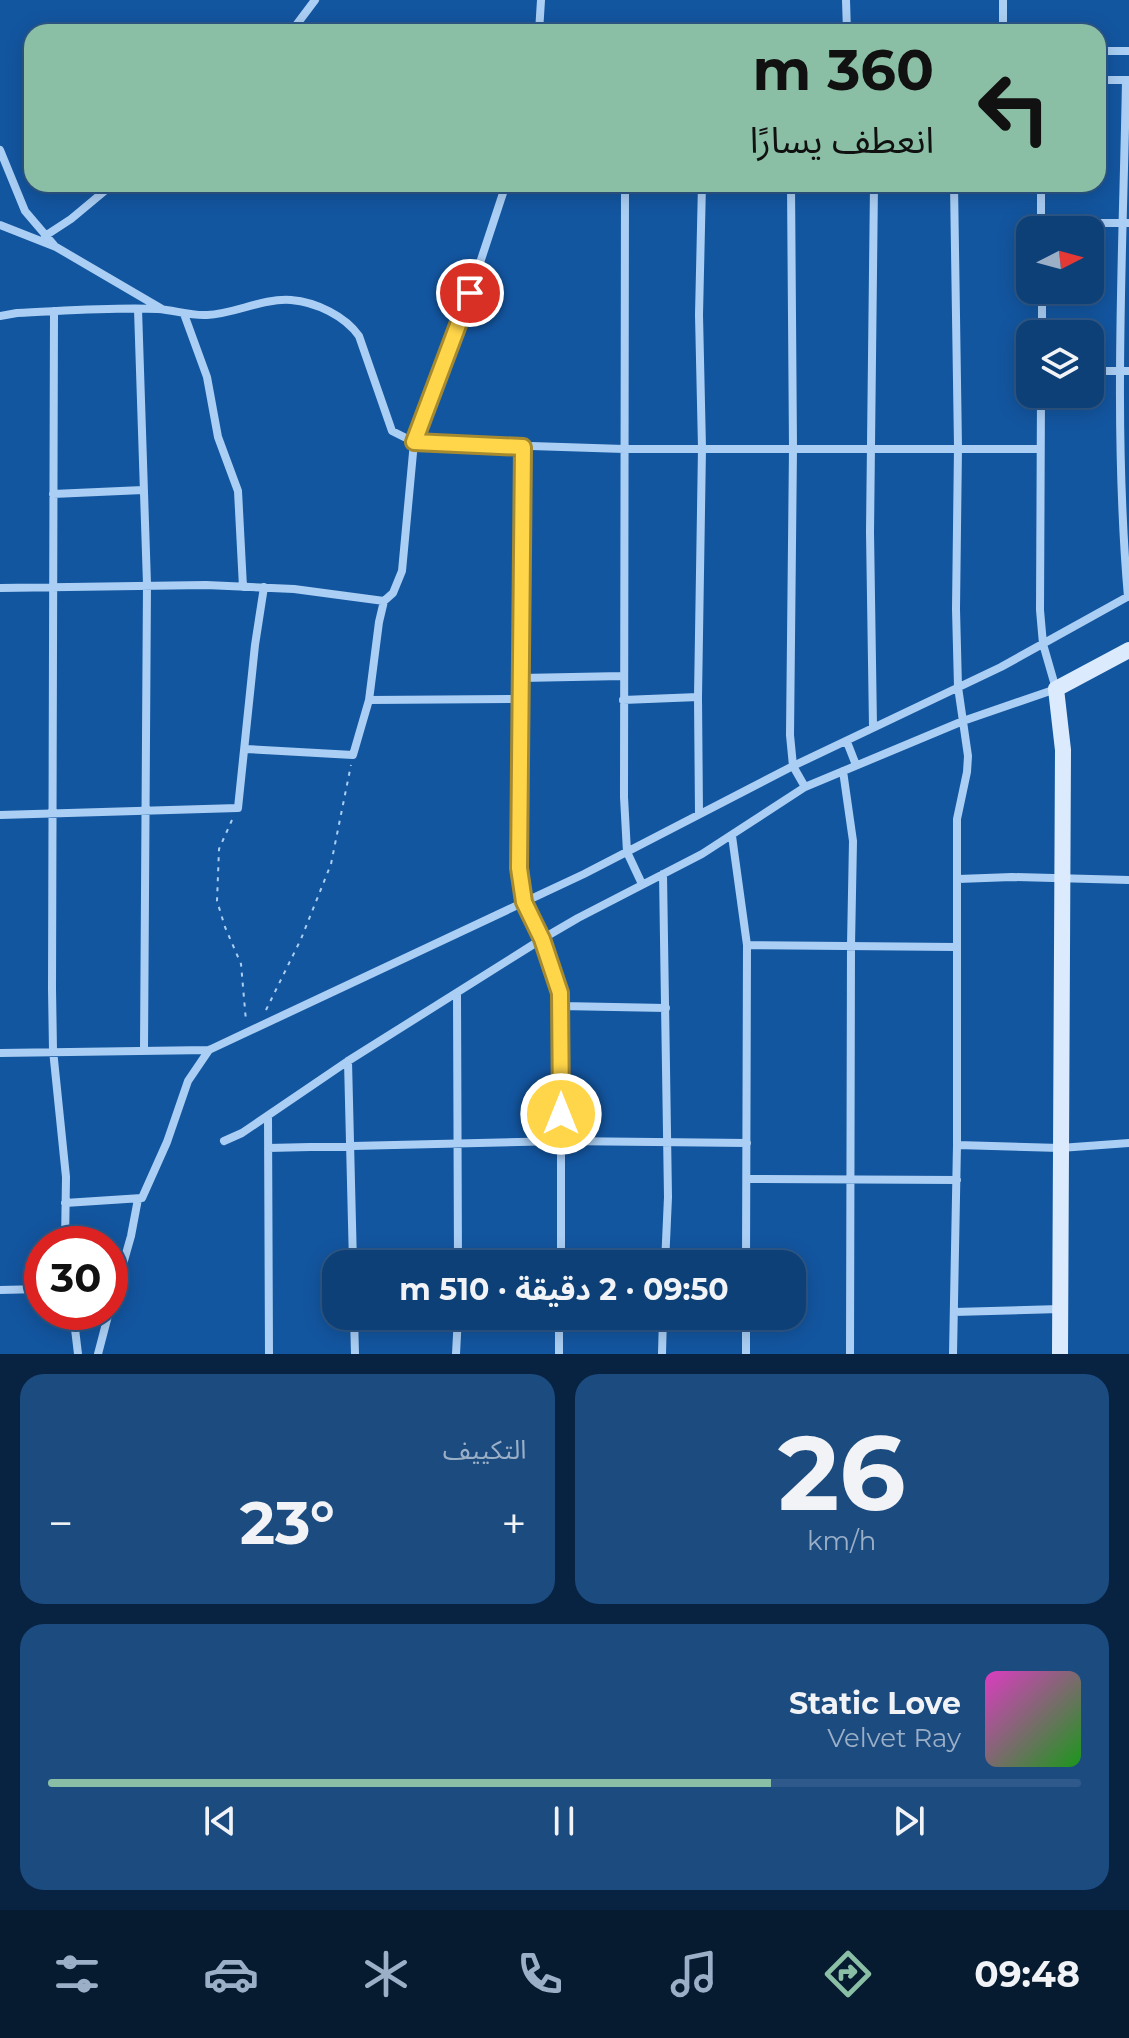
<!DOCTYPE html>
<html lang="ar">
<meta charset="utf-8">
<style>
body{margin:0;font-family:Montserrat,"Noto Sans Arabic",sans-serif;background:#1c4b80;color:#f1f3f6;direction:rtl;height:100vh;display:flex;flex-direction:column;font-size:30px;white-space:nowrap}
*{box-sizing:border-box;margin:0}
p{font-size:26px;color:#9bafc6}
.icon{flex:none;width:44px;height:44px;fill:none;stroke:currentColor;stroke-width:2;stroke-linecap:round;stroke-linejoin:round}
.map{position:relative;height:1354px;overflow:hidden;direction:ltr}
.sheet{display:flex;flex-direction:column;gap:20px;padding:20px;background:#082342;flex:1}
.sheet>*{flex:none}
.top-card{position:absolute;left:24px;top:24px;width:1082px;height:168px;border-radius:24px;box-shadow:0 4px 20px #0003,0 0 0 2px #2e598a;direction:rtl;background:#8abfa5;color:#111;overflow:hidden}
.needle{width:52px;rotate:84deg}
.tools{position:absolute;left:1016px;top:216px;display:grid;gap:16px}
.tools a{display:grid;place-items:center;width:88px;height:88px;border-radius:16px;background:#0e4078;box-shadow:0 4px 20px #0003,0 0 0 2px #2e598a;font-size:40px}
.speed{position:absolute;left:24px;top:1226px;display:flex;gap:16px;font-size:40px;font-weight:700;text-align:center}
.speed>*{display:grid;place-content:center;width:104px;height:104px;border-radius:50%;background:#0e4078;box-shadow:0 4px 20px #0003,0 0 0 2px #2e598a;line-height:1}
.speed .limit{border:12px solid #d22;background:#fff;color:#111}
.pin{position:absolute;display:grid;place-items:center;width:68px;height:68px;color:#fff;margin:-34px;border:4px solid #fff;border-radius:50%;box-shadow:0 2px 8px #0007}
.me{position:absolute;width:88px;margin:-44px;rotate:0deg;stroke-linejoin:round;filter:drop-shadow(0 0 6px #0008)}
.turn{display:flex;align-items:center;gap:28px;height:168px;padding:0 40px;font-size:36px}
.turn .icon{width:104px;height:104px;stroke-width:2.5}
.turn b{display:block;font-size:56px;line-height:68px}
.big{font-size:60px;font-weight:700;line-height:1.1}
.sheet .widget{flex:1;display:flex;flex-direction:column;justify-content:center;gap:12px;min-width:0;padding:0 28px;border-radius:24px;background:#1c4b80}
.sheet .dial{align-items:center;gap:0}
.dial b{font-size:104px;line-height:1}
.song{display:flex;align-items:center;gap:24px}
.cover{width:96px;height:96px;border-radius:12px;background:linear-gradient(135deg,hsl(310 70% 55%),hsl(120 70% 35%))}
.played{height:8px;border-radius:4px;background:linear-gradient(90deg,#8abfa5 70%,#2e598a 70%)}
.keys{display:flex;justify-content:space-around;direction:ltr}
.heat{display:flex;justify-content:space-between;align-items:center;font-size:44px;direction:ltr}
.sheet .tiles{flex:1;display:grid;gap:20px;grid-template-columns:1fr 1fr}
.widget:last-child{grid-column:span 2}
.trip{position:absolute;left:322px;top:1250px;width:484px;height:80px;border-radius:24px;background:#0e4078;box-shadow:0 4px 20px #0003,0 0 0 2px #2e598a;font-weight:700;line-height:80px;text-align:center;direction:rtl}
.tabs{display:flex;height:128px;justify-content:space-around;align-items:center;background:#061a30;color:#9bafc6}
.tabs .icon{width:56px;height:56px}
.tabs .current{color:#8abfa5}
.tabs b{font-size:36px;color:#f1f3f6}
.map>svg:first-child{display:block}
.lines{fill:none;stroke-linecap:round;stroke-linejoin:round}
.path{stroke:#abcff4;stroke-width:2;stroke-dasharray:4 6;stroke-linecap:butt}
.street{stroke:#abcff4;stroke-width:8}
.secondary{stroke:#dbebfd;stroke-width:16}
.route-casing{stroke:#a68a30;stroke-width:20}
.route{stroke:#ffd54a;stroke-width:14}
</style>
<div class="map">
<svg width="1129" height="1354" viewBox="0 0 1129 1354">
<rect width="100%" height="100%" fill="#1356a0"/>
<g class="lines">
<path class="path" d="M232 820 219 849 217 901 225 927 241 964 246 1021
M266 1010 301 939 331 864 351 765"/>
<path class="street" d="M846 0 847 32
M1003 0V32
M291 32 315 0
M539 32 541 0
M1098 51H1129
M1098 80H1128
M1126 80C1123 251 1113 425 1128 597
M0 150 25 211 54 245
M625 184 624 797 627 852 642 884
M791 184 793 448 790 735 793 766 805 787
M1041 184V230
M1041 223H1128
M0 225 56 247 162 309
M45 236 71 219 113 184
M138 309 147 584 144 1049
M54 311 52 989 53 1050 66 1177 65 1244
M184 314 207 377 218 437 238 491 243 587
M0 316 17 313C64 311 111 307 158 309 174 310 190 316 207 315 235 314 262 298 291 300 316 302 345 316 359 336L392 431 414 442 624 449H1040
M1042 334V290
M1090 371H1129
M523 447 519 868 524 902 542 939 556 980 561 1006V1264
M53 494 143 490
M0 588 206 585 294 589 384 601
M521 678 623 676
M369 700 521 699
M623 700 698 697
M873 727 870 532 874 184
M847 742 856 765
M245 749 353 755 369 700 379 622 384 601 393 593 402 571 414 442 470 293 506 184
M843 771 853 841 851 945 850 1354
M699 814 698 697 702 448 699 315 702 184
M0 815 238 808 255 645 264 587
M732 836 747 945 746 1264
M663 874 668 1197 665 1264
M958 879 1012 877 1129 880
M747 945 956 947
M457 994 458 1264
M561 1006 666 1008
M0 1053 209 1050 584 874 793 766 1001 667 1129 596
M348 1061 353 1264
M268 1116 269 1354
M224 1141 242 1133 348 1061 542 939 578 918 702 854 805 787 963 721 1056 689 1043 644 1040 610 1041 394
M957 1145 1060 1148 1129 1143
M268 1148 561 1141 747 1143
M747 1179 957 1180
M65 1203 142 1198 167 1142 188 1081 209 1050
M0 1290 42 1289
M110 1310 131 1236 138 1199
M73 1312 78 1354
M954 1312 1060 1309
M354 1316 355 1354
M98 1354 109 1312
M456 1354 458 1316
M559 1354V1316
M662 1354 663 1316
M746 1354V1316
M953 1354 957 1145V819L967 772 968 756 958 687 956 609 958 447 954 184"/>
<path class="secondary" d="M1060 1354 1063 750 1056 689 1129 650"/>
</g>
<g class="lines">
<defs>
<path id="route" d="M470 293 414 442 523 447 519 868 524 902 542 939 560 993 561 1114"/>
</defs>
<use href="#route" class="route-casing"/>
<use href="#route" class="route"/>
</g>
</svg>
<div class="tools">
<a><svg class="needle" viewBox="-14 -14 28 28"><path d="M0-13l5 13h-10z" fill="#e53935"/><path d="M0 13l5-13h-10z" fill="#9bafc6"/></svg></a>
<a><svg class="icon" aria-label="layers" viewBox="0 0 24 24"><path d="M12 4l9 5-9 5-9-5zM3 14l9 5 9-5"/></svg></a>
</div>
<div class="speed"><div class="limit">30</div></div>
<div class="pin" style="left:470px;top:293px;background:#d93025"><svg class="icon" aria-label="arrive" viewBox="0 0 24 24"><path d="M6 21V4h12l-3 4 3 4H6"/></svg></div>
<svg class="me" style="left:561px;top:1114px" viewBox="-20 -20 40 40"><circle r="17" fill="#ffd54a" stroke="#fff" stroke-width="3"/><path d="M0-11L8 9 0 5-8 9z" fill="#fff"/></svg>
<div class="trip">09:50 · 2 دقيقة · 510 m</div>
<div class="top-card">
<div class="turn"><svg class="icon" aria-label="left" viewBox="0 0 24 24"><path d="M17 20v-9H6M10 6l-5 5 5 5"/></svg><div><b>360 m</b>انعطف يسارًا</div></div>
</div>
</div>
<section class="sheet">
<div class="tiles">
<div class="widget dial"><b>26</b><p>km/h</p></div>
<div class="widget"><p>التكييف</p>
<div class="heat"><a>−</a><b class="big">23°</b><a>+</a></div>
</div>
<div class="widget">
<div class="song"><i class="cover"></i><div><b>Static Love</b><p>Velvet Ray</p></div></div>
<div class="played"></div>
<div class="keys"><svg class="icon" aria-label="previous" viewBox="0 0 24 24"><path d="M18 5L8 12l10 7zM5 5v14"/></svg><svg class="icon" aria-label="pause" viewBox="0 0 24 24"><path d="M8 5v14M16 5v14"/></svg><svg class="icon" aria-label="next" viewBox="0 0 24 24"><path d="M6 5l10 7-10 7zM19 5v14"/></svg></div>
</div>
</div>
</section>
<nav class="tabs">
<b>09:48</b>
<svg class="icon current" aria-label="directions" viewBox="0 0 24 24"><path d="M12 3l9 9-9 9-9-9zM9 14v-3h6M13 9l2 2-2 2"/></svg>
<svg class="icon" aria-label="music" viewBox="0 0 24 24"><path d="M9 18V5l10-2v13"/><circle cx="6" cy="18" r="3"/><circle cx="16" cy="16" r="3"/></svg>
<svg class="icon" aria-label="phone" viewBox="0 0 24 24"><path d="M5 4h4l2 5-3 2q2 4 5 5l2-3 5 2v4C11 20 4 13 5 4z"/></svg>
<svg class="icon" aria-label="climate" viewBox="0 0 24 24"><path d="M12 3v18M4 7l16 10M4 17L20 7"/></svg>
<svg class="icon" aria-label="car" viewBox="0 0 24 24"><path d="M5 17H2v-5l4-1 3-4h7l3 4 3 1v5h-3M9 17h6M6 11h13"/><circle cx="7" cy="17" r="2"/><circle cx="17" cy="17" r="2"/></svg>
<svg class="icon" aria-label="filters" viewBox="0 0 24 24"><path d="M4 7h16M4 17h16"/><circle cx="9" cy="7" r="2"/><circle cx="15" cy="17" r="2"/></svg>
</nav>
